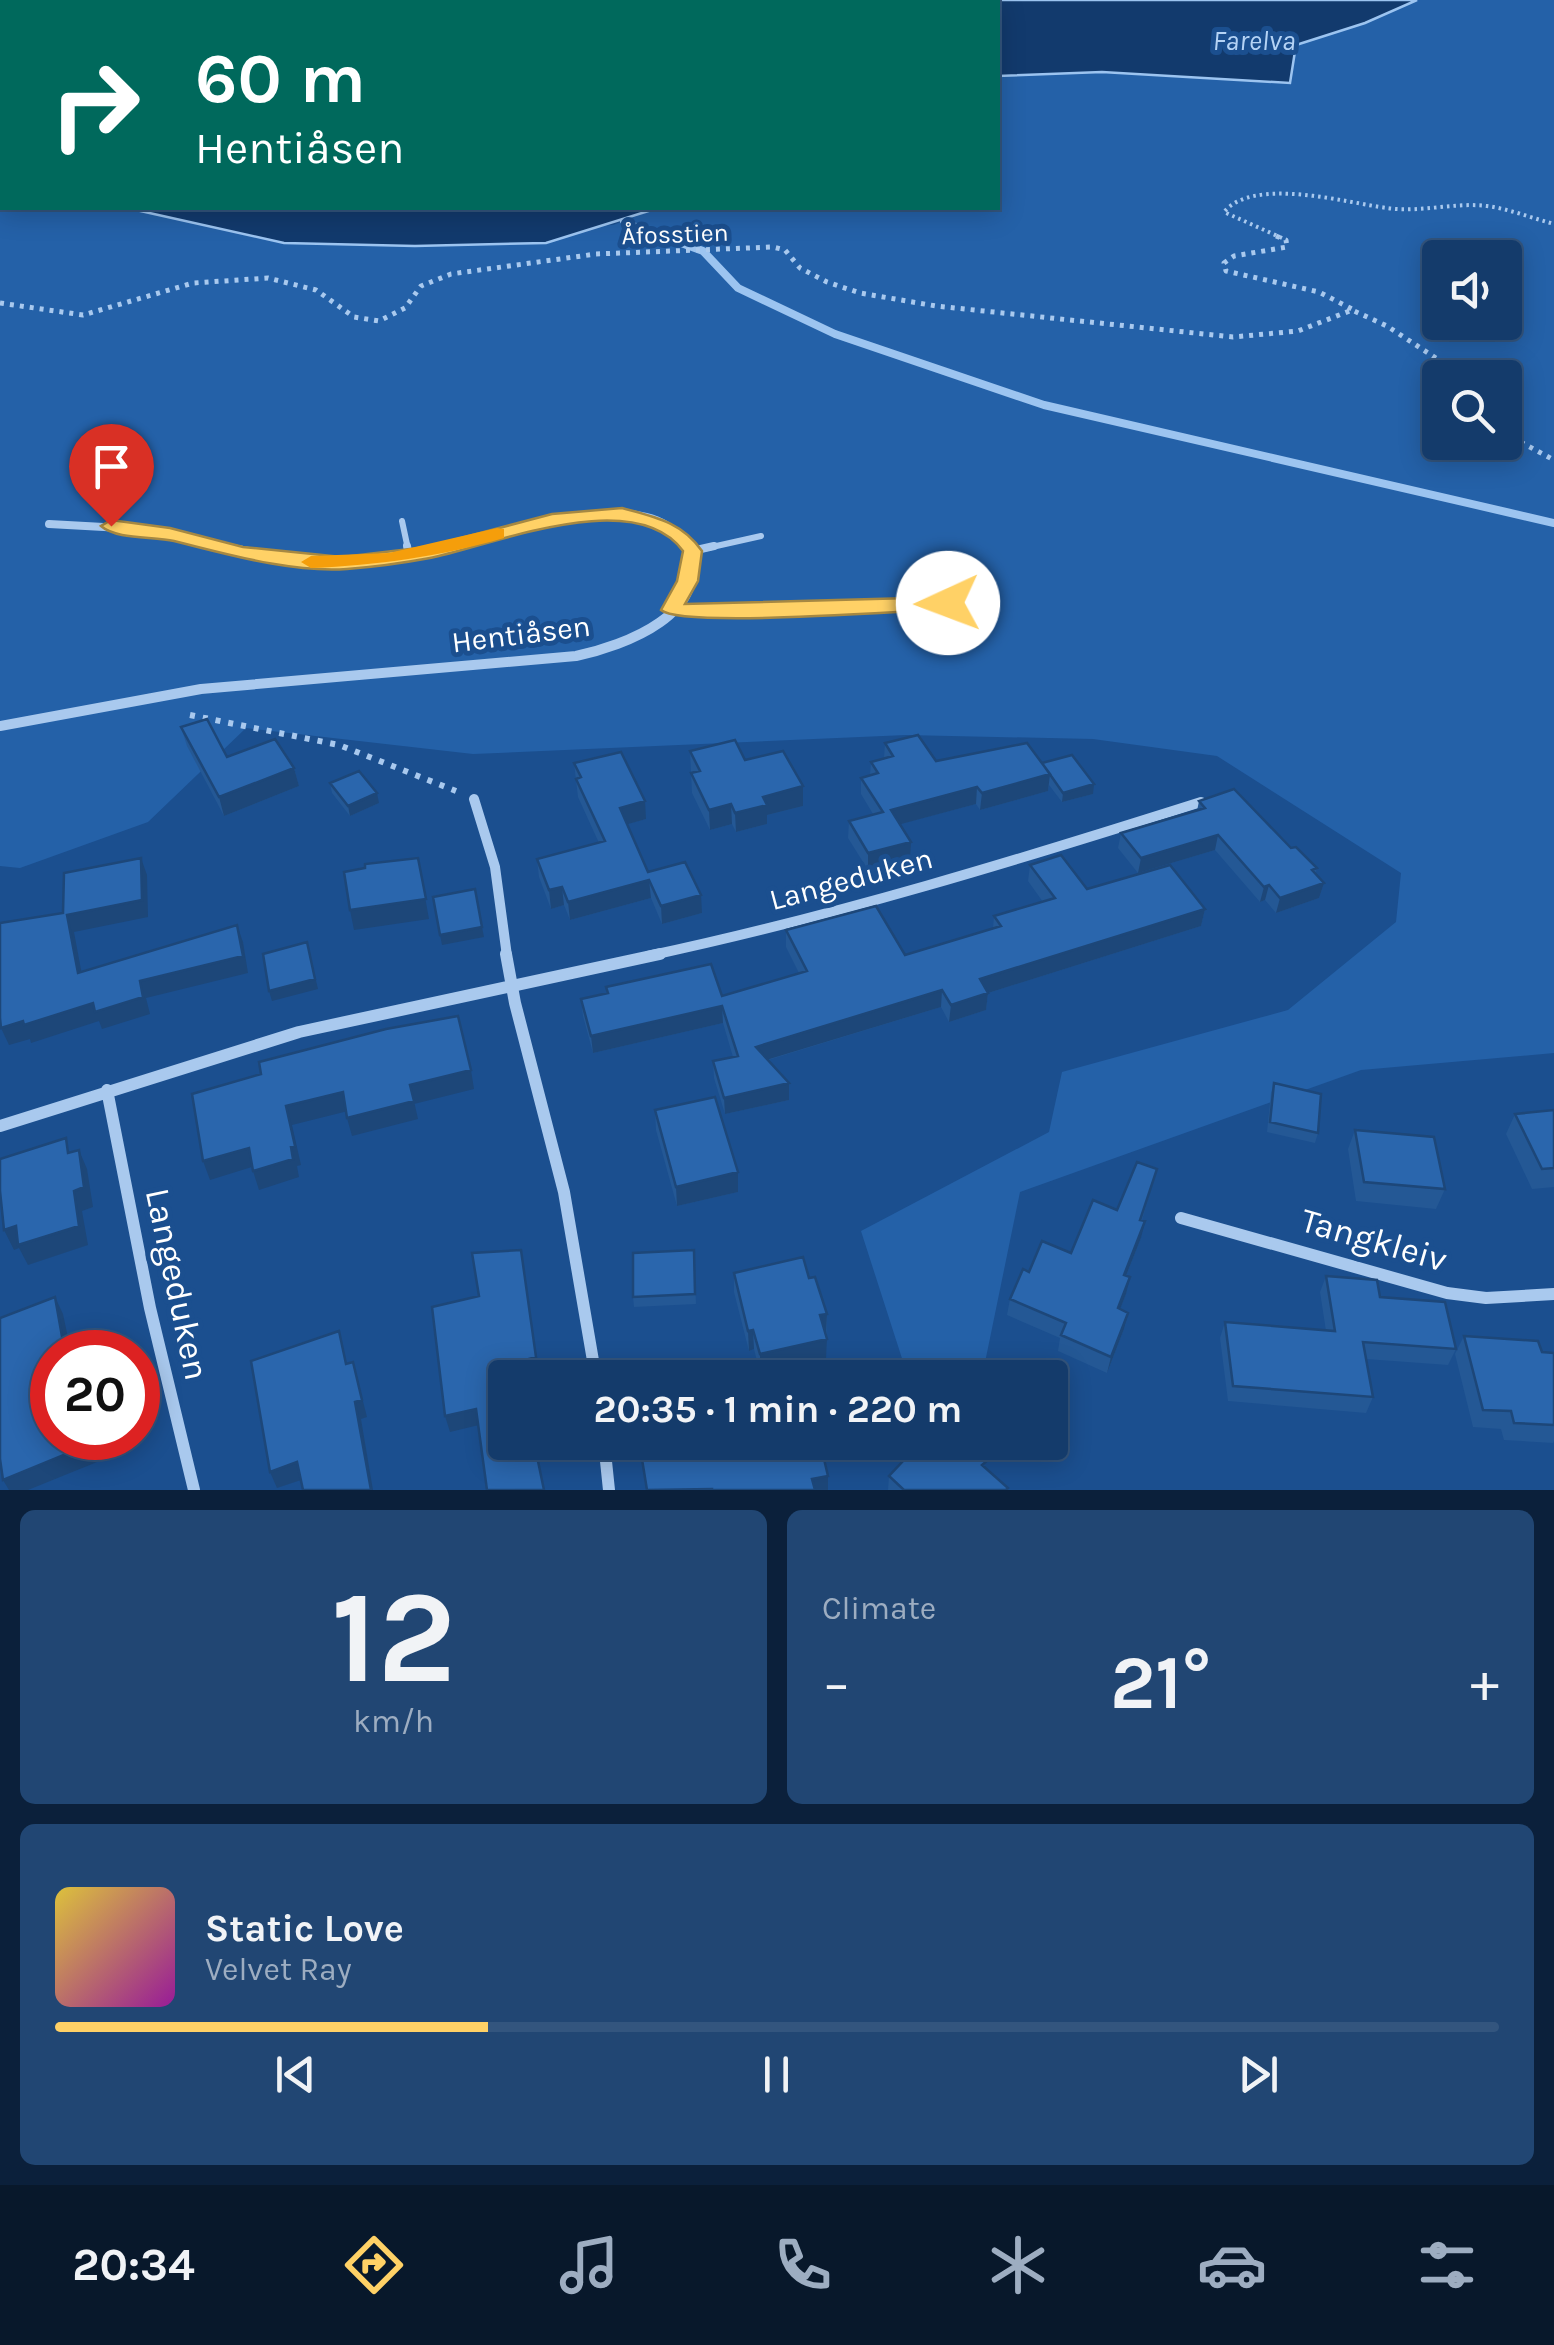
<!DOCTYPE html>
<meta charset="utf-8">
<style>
body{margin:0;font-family:Karla,sans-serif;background:#214673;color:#f1f3f6;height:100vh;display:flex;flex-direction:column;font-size:38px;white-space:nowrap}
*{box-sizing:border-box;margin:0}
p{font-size:32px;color:#9dadc1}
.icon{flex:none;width:55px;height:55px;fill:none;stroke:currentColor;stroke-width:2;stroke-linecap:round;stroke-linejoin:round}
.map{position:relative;height:1490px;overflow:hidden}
.panel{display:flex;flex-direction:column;gap:20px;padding:20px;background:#0b203b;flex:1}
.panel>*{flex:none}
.hud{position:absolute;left:0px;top:0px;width:1000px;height:210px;box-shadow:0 5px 25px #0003,0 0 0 2px #33557e;background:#00695c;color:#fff;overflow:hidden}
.buttons{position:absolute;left:1422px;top:240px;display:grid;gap:20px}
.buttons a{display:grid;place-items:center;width:100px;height:100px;border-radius:10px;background:#143b6b;box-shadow:0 5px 25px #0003,0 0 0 2px #33557e;font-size:50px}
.speed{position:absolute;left:30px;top:1330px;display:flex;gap:20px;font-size:50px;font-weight:700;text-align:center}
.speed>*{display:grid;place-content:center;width:130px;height:130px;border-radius:50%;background:#143b6b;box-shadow:0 5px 25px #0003,0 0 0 2px #33557e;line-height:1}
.speed .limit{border:15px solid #d22;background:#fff;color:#111}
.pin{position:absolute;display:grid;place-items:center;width:85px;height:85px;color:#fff;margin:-102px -42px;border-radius:50% 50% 50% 0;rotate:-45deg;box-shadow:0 0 10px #0007}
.pin .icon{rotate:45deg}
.me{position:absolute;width:110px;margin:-55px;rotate:268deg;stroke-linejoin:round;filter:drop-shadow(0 0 8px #0008)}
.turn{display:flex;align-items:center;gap:35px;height:210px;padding:0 30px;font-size:45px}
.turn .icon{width:130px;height:130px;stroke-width:2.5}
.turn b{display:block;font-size:70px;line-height:85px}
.big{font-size:75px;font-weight:700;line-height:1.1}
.panel .widget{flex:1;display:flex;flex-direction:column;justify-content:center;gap:15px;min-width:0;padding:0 35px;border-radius:15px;background:#214673}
.panel .dial{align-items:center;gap:0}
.dial b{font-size:130px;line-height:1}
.song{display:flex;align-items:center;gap:30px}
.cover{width:120px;height:120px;border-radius:15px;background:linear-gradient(135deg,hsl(50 70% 55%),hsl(300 70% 35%))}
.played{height:10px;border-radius:5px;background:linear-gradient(90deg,#ffd166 30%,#33557e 30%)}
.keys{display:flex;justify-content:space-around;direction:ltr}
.heat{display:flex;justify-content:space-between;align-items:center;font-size:55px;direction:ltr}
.panel .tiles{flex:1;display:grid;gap:20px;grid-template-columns:1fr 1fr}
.widget:last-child{grid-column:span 2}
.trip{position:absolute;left:488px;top:1360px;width:580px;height:100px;border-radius:10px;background:#143b6b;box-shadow:0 5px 25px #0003,0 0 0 2px #33557e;font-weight:700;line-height:100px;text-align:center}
.dock{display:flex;height:160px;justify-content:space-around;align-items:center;background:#08182b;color:#9dadc1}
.dock .icon{width:70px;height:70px}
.dock .on{color:#ffd166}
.dock b{font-size:45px;color:#f1f3f6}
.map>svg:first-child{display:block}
.green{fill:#2461a8;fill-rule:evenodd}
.water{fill:#123a6d;stroke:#9cc4f0;stroke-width:2.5}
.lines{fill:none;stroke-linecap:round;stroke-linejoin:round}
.stream-far1{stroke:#9cc4f0;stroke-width:6}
.stream{stroke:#9cc4f0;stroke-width:8}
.path-far2{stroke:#a9c9ee;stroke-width:4;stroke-dasharray:2.5 4;stroke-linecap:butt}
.path-far1{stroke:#a9c9ee;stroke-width:5;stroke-dasharray:4 6;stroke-linecap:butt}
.path{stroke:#a9c9ee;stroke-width:6;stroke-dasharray:5 8;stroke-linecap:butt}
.service-far1{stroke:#a9c9ee;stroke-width:6}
.service{stroke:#a9c9ee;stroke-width:8}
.minor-far2{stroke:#a9c9ee;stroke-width:8}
.minor-far1{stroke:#a9c9ee;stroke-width:10}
.minor{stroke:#a9c9ee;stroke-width:12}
.wall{fill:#245895}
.shaded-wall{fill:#1d4779}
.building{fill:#2a66ad;stroke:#1d4779;stroke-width:2.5}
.route{fill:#ffd166;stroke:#a68842;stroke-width:2.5}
.slow{fill:#f59e0b}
.labels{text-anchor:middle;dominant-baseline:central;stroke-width:10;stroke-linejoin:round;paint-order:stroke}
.far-street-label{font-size:25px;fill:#fff;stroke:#1b4f8f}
.far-water-label{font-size:28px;font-style:italic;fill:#b5d3f5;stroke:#1b4f8f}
.street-label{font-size:30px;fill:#fff;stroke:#1b4f8f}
.near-street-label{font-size:35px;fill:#fff;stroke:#1b4f8f}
</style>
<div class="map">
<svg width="1554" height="1490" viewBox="0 0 1554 1490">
<rect width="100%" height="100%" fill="#1b4f8f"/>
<path class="green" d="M1417 0H1554V1053L1361 1070 1020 1192 982 1377H908L861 1231 1049 1132 1062 1072 1288 1010 1396 922 1401 873 1217 756 1093 739 906 735 473 754 246 728 148 822 20 868 0 866V206L127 208 284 243 613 225 658 208H998V76L1101 72 1289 83 1296 45 1365 23ZM1440 258H1505V322H1440ZM1440 378H1505V442H1440Z"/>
<path class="water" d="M402 0H1417L1365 23 1296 45 1290 83 1102 72 998 76V2H369Z
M127 208H658L546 243 415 246 284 243Z"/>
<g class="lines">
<path class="stream-far1" d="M623 221 668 238"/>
<path class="stream" d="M662 236 703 251 738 288 835 334 1044 405 1554 523"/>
<path class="path-far2" d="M1282 238 1224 212C1254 176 1347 203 1387 208 1420 213 1454 202 1487 206 1509 209 1532 218 1554 224"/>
<path class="path-far1" d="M1276 236 1286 240 1287 247 1234 256 1224 263 1226 271 1319 292 1352 309
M0 303 83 315 193 283 268 278 316 290 354 317 379 321 405 308 421 286 451 274 596 254 773 247 785 250 800 268 827 282 860 293 936 306 1233 337 1298 331 1352 310 1387 326 1466 378
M1505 417 1517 440 1554 460"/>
<path class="path" d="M190 715 339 745 456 791"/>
<path class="service-far1" d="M402 521 408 549
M703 549 761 536"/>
<path class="service" d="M407 546 409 556
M692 551 714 546
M676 610 980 605"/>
<path class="minor-far2" d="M49 524 140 529 231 549
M445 549C498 535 656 476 687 549"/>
<path class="minor-far1" d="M220 546C300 565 375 567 454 546
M0 726 201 689 576 656C623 646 716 613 686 546
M474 799 495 867 507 956
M648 956C836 916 1018 860 1201 802"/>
<path class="minor" d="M506 954 515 1003 564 1192 596 1378
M107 1090 150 1308 194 1490
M0 1126 299 1032 660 954
M1181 1218 1447 1293 1486 1298 1554 1294
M604 1442 609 1490"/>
</g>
<path class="wall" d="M181 727 227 757 294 768 299 786 224 816 187 746Z
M885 743 936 761 1042 763 1093 794 1062 802 1049 785 1048 791 980 810 976 804 900 824 910 859 868 870 848 838 849 821 873 814 861 794V778L870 775 871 762 884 758Z
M690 751 745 760 803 786V806L767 815V824L736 832 732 824 710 830 692 793Z
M574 763 646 819 627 824 648 872 702 913 662 924 651 898 570 920 564 905 551 909 539 877 537 859 599 843 578 797Z
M330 783 379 803 350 816 332 793Z
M1199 801 1291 848 1317 868 1315 874 1324 883 1319 898 1276 913 1265 900 1260 902 1215 850 1138 873 1118 848 1121 833 1197 811Z
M1030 865 1087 889 1205 909 1201 926 988 993 986 1010 949 1022 941 1007 768 1060 789 1083V1100L725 1114 714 1078 713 1061 733 1057 723 1023 593 1053 583 1016 581 999 607 993 606 987 722 996 799 973 786 947V930L905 955 993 928 994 916 1043 902 1028 881Z
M1274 1083 1318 1133 1315 1143 1267 1132 1271 1093Z
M655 1110 738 1192 677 1206 656 1130Z
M1554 1110V1187L1532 1189 1506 1134 1515 1114Z
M1355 1130 1445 1189 1436 1209 1356 1201 1348 1149Z
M1157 1169 1142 1220 1141 1238 1126 1276V1294L1120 1309 1128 1313 1124 1329 1107 1373 1058 1351 1060 1338 1007 1315 1010 1299 1029 1272 1071 1253 1117 1210Z
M694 1250 696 1304 634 1307 633 1297Z
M734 1273 809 1278 827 1314 826 1358 760 1373 754 1349 749 1351 734 1292Z
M1326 1276 1380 1297 1456 1349 1448 1365 1366 1359 1373 1397 1366 1413 1228 1401 1220 1338 1225 1322 1326 1331 1320 1292Z
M1464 1336 1542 1352 1554 1353V1441L1553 1443 1504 1440 1501 1429 1473 1427 1455 1354Z
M987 1469 1008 1490H888L889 1476Z"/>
<path class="shaded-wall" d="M294 768 299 786 224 816 219 797Z
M1050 774 1048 791 980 810 982 793Z
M1094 784 1093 794 1062 802 1063 793Z
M803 786V806L767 815V824L736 832 735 813 763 797Z
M977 787 976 804 890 827 891 810Z
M377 793 379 803 350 816 348 806Z
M645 801 646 819 621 826 620 808Z
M731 804 732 824 710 830 709 810Z
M1218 835 1215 850 1138 873 1141 858Z
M911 842 910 859 868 870V853Z
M141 858 147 875 148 917 74 932 85 991 78 973 67 915Z
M418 858 429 919 354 930 350 910Z
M649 880 651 898 570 920 568 902Z
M1324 883 1319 898 1276 913 1280 898Z
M1269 885 1265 900 1260 902 1264 887Z
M562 887 564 905 551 909 549 890Z
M701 895 702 913 662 924 661 906Z
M1205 909 1201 926 988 993 986 1010 949 1022 951 1005 980 979Z
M237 925 243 942 248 973 146 998 150 1014 102 1029 99 1021 31 1043 30 1039 9 1045 1 1028 140 981Z
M482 927 484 937 442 945 440 935Z
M307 942 318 989 272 1001 269 991Z
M942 990 941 1007 756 1063V1047Z
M722 1006 723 1023 593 1053 591 1036Z
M471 1070 474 1089 414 1104 410 1085Z
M789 1083V1100L725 1114 724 1098Z
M343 1092 348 1111 292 1125 301 1165 297 1166 299 1177 259 1190 253 1171 286 1106Z
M414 1101 418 1119 352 1136 347 1118Z
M249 1148 255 1166 210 1180 203 1161Z
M79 1150 87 1169 93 1207 82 1211 88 1245 28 1265 19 1248 14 1250 4 1230 74 1191Z
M738 1172V1192L677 1206 676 1187Z
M1145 1221 1141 1238 1120 1291 1124 1275Z
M521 1250 539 1373 532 1375 529 1359Z
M1130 1277 1126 1294 1114 1325 1118 1308Z
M55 1297 63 1314 71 1352 63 1342Z
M1128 1313 1124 1329 1107 1373 1111 1357Z
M827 1314 826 1333 820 1315Z
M753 1330 754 1349 749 1351 748 1331Z
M827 1339 826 1358 760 1373V1354Z
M353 1362 367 1417 361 1419 373 1490H371L355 1402Z
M476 1409 479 1425 450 1432 445 1416Z
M97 1438H103L107 1458 28 1490H9L3 1480Z
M297 1462 304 1479 277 1488 270 1472Z
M828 1476V1490H811L812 1479Z"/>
<path class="building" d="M207 719 227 757 275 739 294 768 219 797 181 727Z
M918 735 936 761 1027 743 1050 774 982 793 977 787 891 810 911 842 868 853 849 821 883 812 861 778 878 773 871 762 893 756 885 743Z
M735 740 745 760 783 751 803 786 763 797 767 805 735 813 731 804 709 810 691 773 700 771 690 751Z
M621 752 645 801 620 808 648 872 685 862 701 895 661 906 649 880 568 902 562 887 549 890 537 859 605 841 576 779 581 777 574 763Z
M1072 755 1094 784 1063 793 1042 763Z
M359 771 377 793 348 806 330 783Z
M1234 789 1291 848 1296 847 1317 868 1312 870 1324 883 1280 898 1269 885 1264 887 1218 835 1141 858 1121 833 1205 808 1199 801Z
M1061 855 1087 889 1170 865 1205 909 980 979 988 993 951 1005 942 990 756 1047 789 1083 724 1098 713 1061 738 1056 722 1006 591 1036 581 999 608 993 606 987 711 964 722 996 807 971 786 930 876 906 905 955 1001 926 994 916 1055 898 1030 865Z
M141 858 142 900 67 915 78 973 237 925 243 956 140 981 143 997 95 1012 93 1003 24 1025 23 1021 1 1028 0 1018V923L63 913 64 873Z
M418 858 426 899 350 910 344 872 365 868V864Z
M475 889 482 927 440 935 433 897Z
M307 942 315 979 269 991 263 954Z
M458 1016 471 1070 410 1085 414 1101 347 1118 343 1092 286 1106 295 1146 291 1147 293 1159 253 1171 249 1148 203 1161 192 1094 261 1074 259 1062 386 1029Z
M1274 1083 1321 1094 1318 1133 1270 1122Z
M715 1097 738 1172 676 1187 655 1110Z
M1554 1110V1168L1542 1169 1515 1114Z
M1355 1130 1434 1137 1445 1189 1364 1182Z
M66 1138 68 1153 79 1150 84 1187 74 1191 79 1226 18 1245 16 1226 4 1230 0 1191V1159Z
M1137 1162 1157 1169 1140 1220 1145 1221 1124 1275 1130 1277 1118 1308 1128 1313 1111 1357 1061 1335 1066 1323 1010 1299 1023 1269 1029 1272 1042 1241 1071 1253 1093 1200 1117 1210Z
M521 1250 536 1357 529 1359 532 1378H505V1442H534L544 1490H487L476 1409 445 1416 432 1307 479 1296 472 1253Z
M694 1250 695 1294 633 1297V1253Z
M803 1257 809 1278 815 1277 827 1314 820 1315 827 1339 760 1354 753 1330 748 1331 734 1273Z
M1326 1276 1377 1280 1380 1297 1445 1302 1456 1349 1363 1342 1373 1397 1233 1386 1225 1322 1335 1331Z
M55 1297 63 1342 78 1337 81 1352H52V1438H97L98 1441 3 1480 0 1459V1318Z
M339 1331 346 1364 353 1362 362 1400 355 1402 371 1490H303L297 1462 270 1472 251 1361Z
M1464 1336 1538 1341 1542 1352 1554 1353V1425L1514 1423 1511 1411 1483 1410Z
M656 1442H820L828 1476 812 1479 815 1490H712V1489L647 1490 640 1447Z
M921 1442H969L988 1460 982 1465 1008 1488 1006 1490H904L889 1476Z"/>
<path class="route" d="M622 508C655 517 682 522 702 551L698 581 685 604 948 597 959 603 948 609C907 611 681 628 661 610L677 581 683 551C634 485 494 545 430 558 403 563 374 567 347 569 291 573 227 554 174 541 153 536 117 540 101 526L111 520 170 528 243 547 342 557 427 547 552 514Z"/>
<path class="slow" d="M497 528 504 529V538C439 557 378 565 311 568L301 562 311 556 389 553Z"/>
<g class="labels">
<g class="far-street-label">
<text transform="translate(675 234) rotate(-2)">Åfosstien</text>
</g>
<g class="far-water-label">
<text x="1254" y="40">Farelva</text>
</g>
<g class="street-label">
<text transform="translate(521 634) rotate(-7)">Hentiåsen</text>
<text transform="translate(851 879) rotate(-15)">Langeduken</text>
</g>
<g class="near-street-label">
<text transform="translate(1374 1240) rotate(16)">Tangkleiv</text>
<text transform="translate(177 1284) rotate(78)">Langeduken</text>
</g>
</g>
</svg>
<div class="buttons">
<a><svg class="icon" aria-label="sound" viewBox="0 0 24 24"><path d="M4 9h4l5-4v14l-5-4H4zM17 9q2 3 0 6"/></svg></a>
<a><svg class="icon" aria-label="search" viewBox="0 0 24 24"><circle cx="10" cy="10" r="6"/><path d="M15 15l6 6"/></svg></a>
</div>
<div class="speed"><div class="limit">20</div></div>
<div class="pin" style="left:111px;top:526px;background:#d93025"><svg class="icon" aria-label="arrive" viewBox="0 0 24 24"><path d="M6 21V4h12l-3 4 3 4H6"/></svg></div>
<svg class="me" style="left:948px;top:603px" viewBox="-20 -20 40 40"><circle r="19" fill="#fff"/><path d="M0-13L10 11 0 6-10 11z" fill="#ffd166"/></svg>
<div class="trip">20:35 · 1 min · 220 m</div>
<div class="hud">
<div class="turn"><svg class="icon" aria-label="right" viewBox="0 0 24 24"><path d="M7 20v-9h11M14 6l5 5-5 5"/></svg><div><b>60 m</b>Hentiåsen</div></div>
</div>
</div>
<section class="panel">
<div class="tiles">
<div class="widget dial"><b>12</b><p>km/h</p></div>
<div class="widget"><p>Climate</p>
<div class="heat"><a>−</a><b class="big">21°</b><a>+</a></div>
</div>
<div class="widget">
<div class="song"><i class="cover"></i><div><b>Static Love</b><p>Velvet Ray</p></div></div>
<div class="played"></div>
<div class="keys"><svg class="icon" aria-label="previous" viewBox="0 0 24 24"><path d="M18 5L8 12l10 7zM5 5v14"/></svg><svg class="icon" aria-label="pause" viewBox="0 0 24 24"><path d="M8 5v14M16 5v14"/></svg><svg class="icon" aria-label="next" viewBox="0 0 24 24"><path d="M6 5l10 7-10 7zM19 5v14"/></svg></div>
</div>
</div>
</section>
<nav class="dock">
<b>20:34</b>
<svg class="icon on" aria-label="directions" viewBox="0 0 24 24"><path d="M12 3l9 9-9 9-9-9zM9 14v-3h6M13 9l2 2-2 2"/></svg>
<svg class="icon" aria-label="music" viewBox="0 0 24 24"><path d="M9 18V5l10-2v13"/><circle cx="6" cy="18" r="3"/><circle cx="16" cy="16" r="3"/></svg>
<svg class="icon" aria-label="phone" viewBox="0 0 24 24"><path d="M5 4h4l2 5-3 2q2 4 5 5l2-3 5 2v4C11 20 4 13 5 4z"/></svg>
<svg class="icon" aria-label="climate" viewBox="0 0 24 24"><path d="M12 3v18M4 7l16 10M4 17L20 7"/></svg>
<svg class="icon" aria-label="car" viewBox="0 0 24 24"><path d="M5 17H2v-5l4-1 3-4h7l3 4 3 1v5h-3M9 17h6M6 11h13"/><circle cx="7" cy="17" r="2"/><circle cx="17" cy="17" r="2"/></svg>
<svg class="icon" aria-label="filters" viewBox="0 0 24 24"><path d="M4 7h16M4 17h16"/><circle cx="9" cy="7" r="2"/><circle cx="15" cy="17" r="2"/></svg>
</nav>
